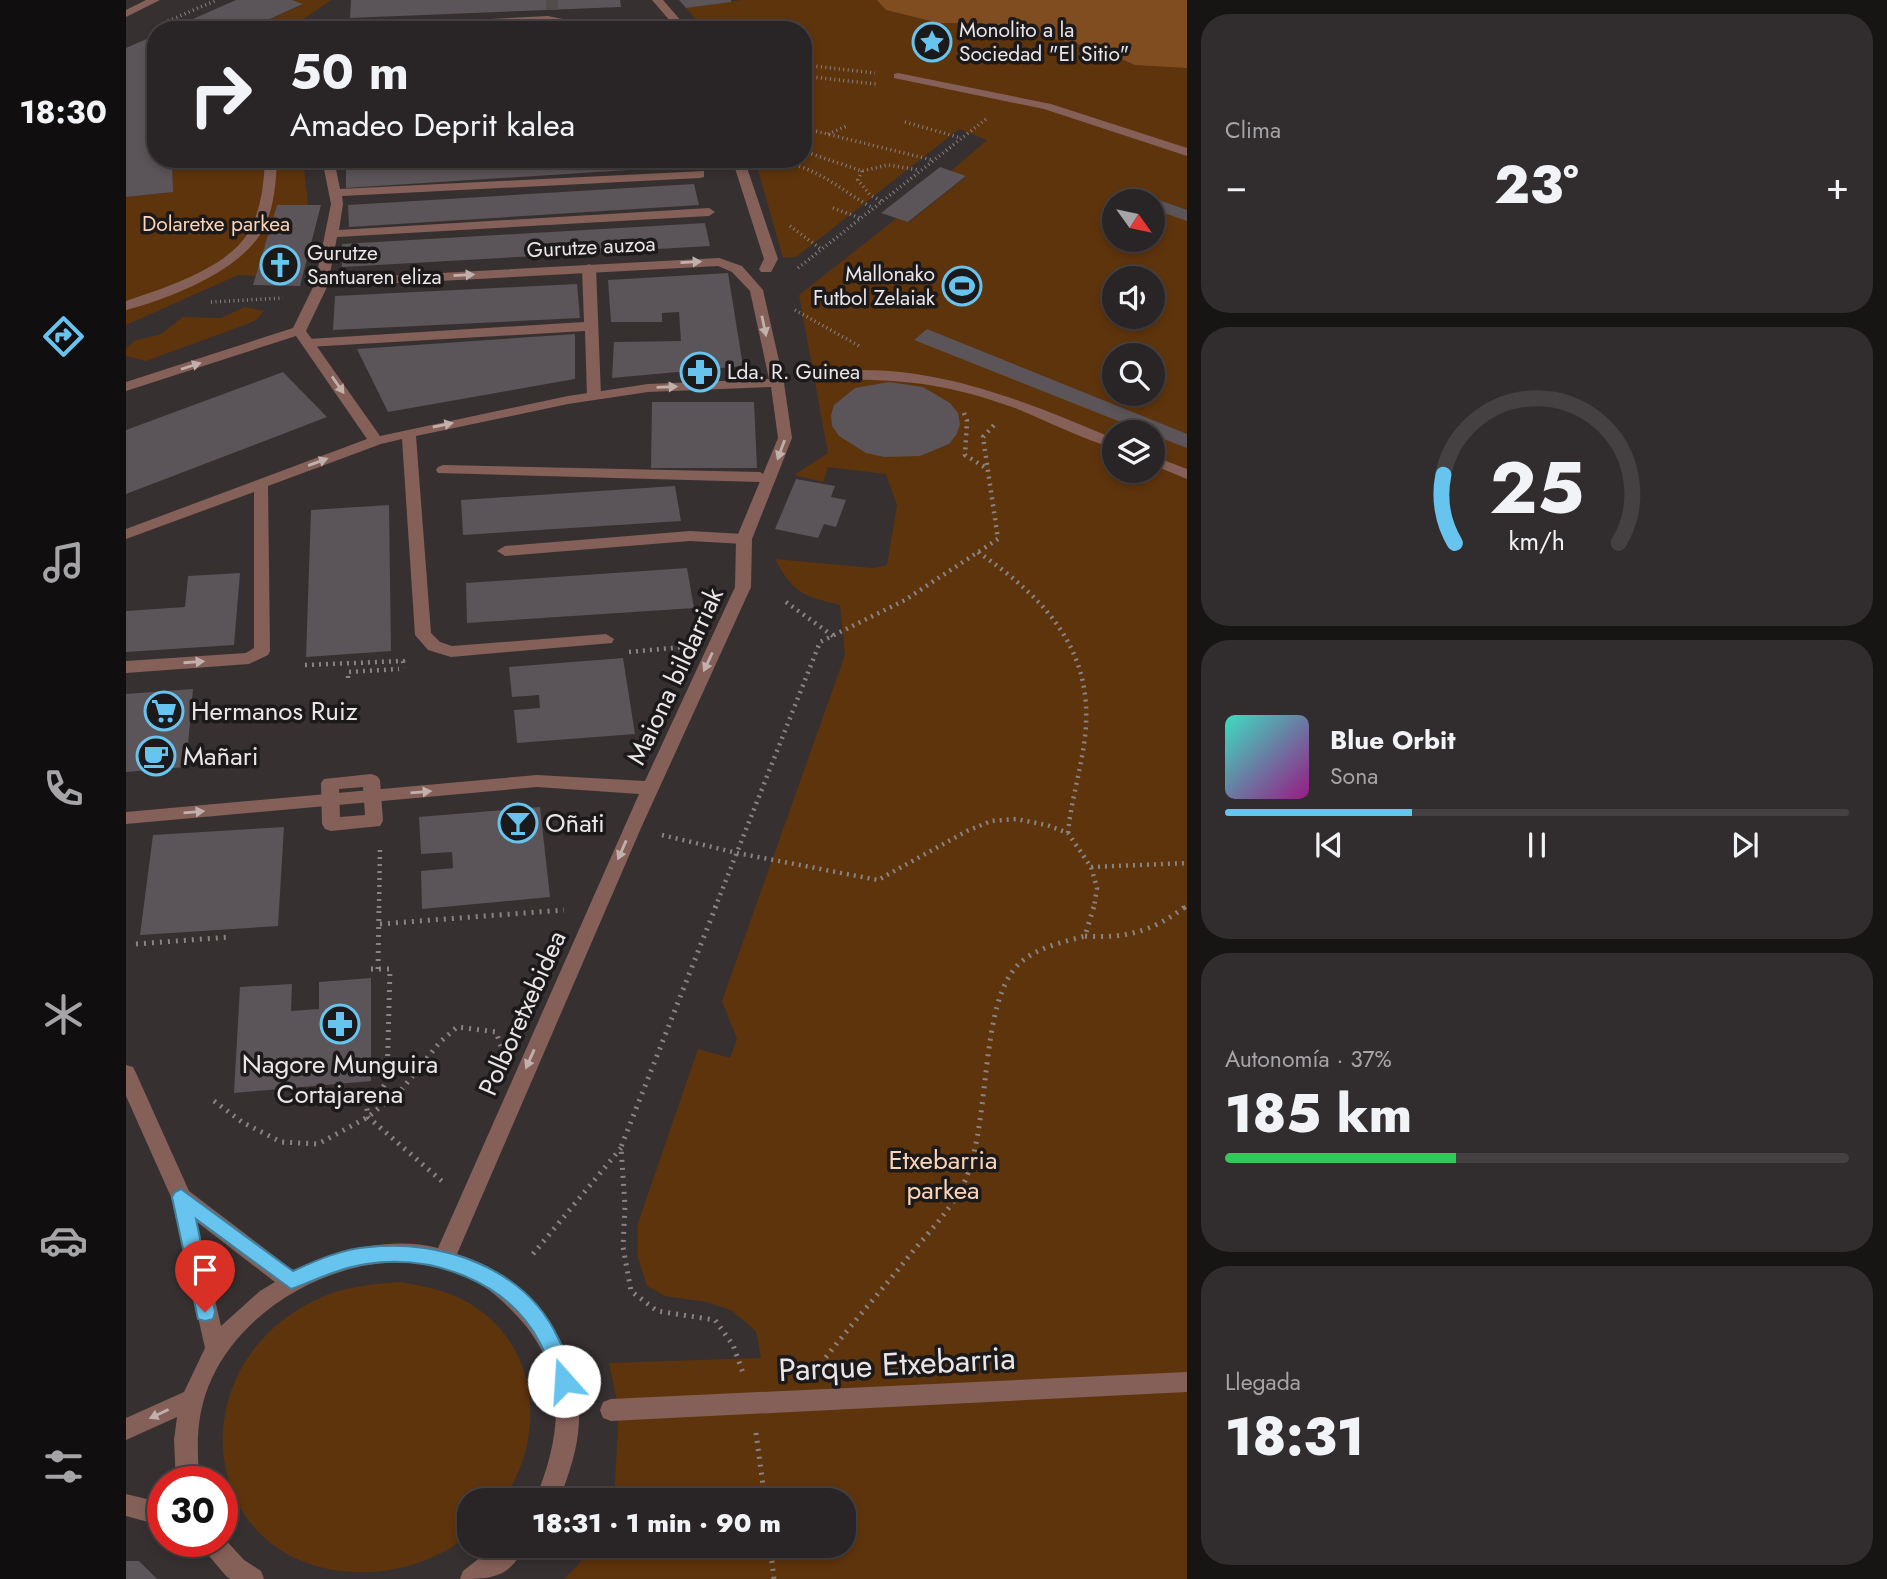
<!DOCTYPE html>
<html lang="es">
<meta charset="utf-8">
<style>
body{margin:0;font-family:Jost,sans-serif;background:#312c2d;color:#f1f3f6;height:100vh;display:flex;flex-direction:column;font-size:26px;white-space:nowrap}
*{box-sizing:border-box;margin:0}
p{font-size:23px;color:#a5a4a7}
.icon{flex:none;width:38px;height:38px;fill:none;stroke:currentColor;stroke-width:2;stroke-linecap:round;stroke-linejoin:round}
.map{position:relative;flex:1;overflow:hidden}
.sheet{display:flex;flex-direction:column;gap:14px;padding:14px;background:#171414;width:700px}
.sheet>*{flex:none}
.hud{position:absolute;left:21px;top:21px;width:665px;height:147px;border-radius:28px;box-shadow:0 4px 10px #0003,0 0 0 2px #454142;background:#292425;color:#f1f3f6;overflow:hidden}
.needle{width:46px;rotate:123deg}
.tools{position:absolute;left:976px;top:189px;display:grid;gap:14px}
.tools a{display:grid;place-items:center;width:63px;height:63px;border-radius:50%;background:#292425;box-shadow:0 4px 10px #0003,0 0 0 2px #454142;font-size:35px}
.speed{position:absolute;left:21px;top:1466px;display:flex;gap:14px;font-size:35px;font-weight:700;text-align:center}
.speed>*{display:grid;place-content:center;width:91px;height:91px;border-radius:50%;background:#292425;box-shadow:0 4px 10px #0003,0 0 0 2px #454142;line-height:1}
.speed .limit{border:10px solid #d22;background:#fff;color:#111}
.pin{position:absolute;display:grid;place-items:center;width:60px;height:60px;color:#fff;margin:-72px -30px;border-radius:50% 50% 50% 0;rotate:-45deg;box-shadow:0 0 7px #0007}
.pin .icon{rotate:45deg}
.me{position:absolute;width:77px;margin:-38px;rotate:341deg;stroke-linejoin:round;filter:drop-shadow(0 0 5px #0008)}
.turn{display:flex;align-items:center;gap:24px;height:147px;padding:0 28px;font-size:32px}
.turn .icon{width:91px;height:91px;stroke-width:2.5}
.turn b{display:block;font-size:49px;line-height:60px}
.big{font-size:52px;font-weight:800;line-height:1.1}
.sheet .card{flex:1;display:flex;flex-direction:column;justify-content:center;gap:10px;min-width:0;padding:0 24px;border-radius:28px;background:#312c2d}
.sheet .dial{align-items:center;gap:0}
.dial svg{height:182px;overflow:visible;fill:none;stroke:#454142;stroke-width:7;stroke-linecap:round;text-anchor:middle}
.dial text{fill:#f1f3f6;stroke:none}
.song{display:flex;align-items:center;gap:21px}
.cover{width:84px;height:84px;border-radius:10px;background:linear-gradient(135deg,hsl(170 70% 55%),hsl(310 70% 35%))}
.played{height:7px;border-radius:4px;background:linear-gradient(90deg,#66c4ef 30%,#454142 30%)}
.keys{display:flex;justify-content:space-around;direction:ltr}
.heat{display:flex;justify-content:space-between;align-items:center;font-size:38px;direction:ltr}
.charge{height:10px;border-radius:5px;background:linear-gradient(90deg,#34c759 37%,#454142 0)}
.trip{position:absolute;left:331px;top:1488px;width:399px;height:70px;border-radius:28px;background:#292425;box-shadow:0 4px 10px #0003,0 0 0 2px #454142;font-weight:800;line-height:70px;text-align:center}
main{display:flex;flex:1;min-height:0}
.tabs{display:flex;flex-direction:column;width:126px;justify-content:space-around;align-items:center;background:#100e0f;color:#a5a4a7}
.tabs .icon{width:49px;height:49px}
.tabs .active{color:#66c4ef}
.tabs b{font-size:32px;color:#f1f3f6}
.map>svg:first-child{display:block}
.green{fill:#5e340c;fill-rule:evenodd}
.forest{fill:#7f4d20}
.building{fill:#5b5458}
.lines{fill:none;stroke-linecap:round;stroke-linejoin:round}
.minor-tunnel{stroke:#524b4c;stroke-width:12;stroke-dasharray:12 6;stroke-linecap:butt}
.path-far2{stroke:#898384;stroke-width:3.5;stroke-dasharray:1 3.5;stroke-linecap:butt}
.path-far1{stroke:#898384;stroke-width:4.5;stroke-dasharray:2 5;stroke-linecap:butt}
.path{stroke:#898384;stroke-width:5;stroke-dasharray:2 6;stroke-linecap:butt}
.service{fill:#856058;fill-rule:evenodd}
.pedestrian{fill:#856058;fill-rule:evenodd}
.minor{fill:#856058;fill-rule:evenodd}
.oneway{fill:#c2b0ad}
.route{fill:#66c4ef;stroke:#427f9b;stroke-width:2}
.labels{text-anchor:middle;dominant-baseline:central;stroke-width:7;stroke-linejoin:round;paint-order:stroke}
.far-poi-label{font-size:21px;fill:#eae5e6;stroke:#1c191a;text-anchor:start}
.far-park-label{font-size:21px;fill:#fad4b8;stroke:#1c191a}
.far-street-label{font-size:21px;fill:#eae5e6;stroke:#1c191a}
.street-label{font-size:26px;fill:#eae5e6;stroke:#1c191a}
.poi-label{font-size:26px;fill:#eae5e6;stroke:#1c191a;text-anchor:start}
.park-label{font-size:26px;fill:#fad4b8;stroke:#1c191a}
.near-street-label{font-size:32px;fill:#eae5e6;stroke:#1c191a}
</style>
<main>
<nav class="tabs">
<b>18:30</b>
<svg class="icon active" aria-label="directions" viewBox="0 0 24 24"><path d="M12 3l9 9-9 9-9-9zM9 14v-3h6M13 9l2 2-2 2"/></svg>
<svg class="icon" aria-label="music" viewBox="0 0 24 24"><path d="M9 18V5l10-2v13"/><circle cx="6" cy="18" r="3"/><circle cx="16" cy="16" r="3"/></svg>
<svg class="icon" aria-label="phone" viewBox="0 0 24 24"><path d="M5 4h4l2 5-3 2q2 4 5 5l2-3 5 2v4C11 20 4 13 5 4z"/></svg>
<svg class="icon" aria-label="climate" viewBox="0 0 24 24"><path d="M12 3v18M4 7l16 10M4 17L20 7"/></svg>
<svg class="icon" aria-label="car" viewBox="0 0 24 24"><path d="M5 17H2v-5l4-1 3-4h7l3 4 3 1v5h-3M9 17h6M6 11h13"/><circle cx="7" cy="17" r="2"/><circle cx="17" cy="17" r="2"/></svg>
<svg class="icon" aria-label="filters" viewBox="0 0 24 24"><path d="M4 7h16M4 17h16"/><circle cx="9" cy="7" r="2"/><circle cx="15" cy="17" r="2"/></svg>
</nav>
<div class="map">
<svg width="1061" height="1579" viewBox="0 0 1061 1579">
<rect width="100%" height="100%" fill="#373031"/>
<path class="green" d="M166 0H205L161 30H119L176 5Z
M615 0H1061V1579H438L453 1564 465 1545H718V1500H488L493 1410 483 1363 635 1358 630 1331 605 1310 581 1302 539 1296 521 1286 512 1258V1223L572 1049 604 1058 611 1039 596 1001 719 655 714 605C677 596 667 593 649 559L747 568 761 565 771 505 760 474 702 467 697 482 668 475 702 453 673 295 771 218 783 222 840 177 825 171 861 140 833 129 670 257 657 258 629 159H677V30H580L560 8ZM989 201H1027V240H989ZM989 278H1027V317H989ZM989 355H1027V394H989ZM989 432H1027V471H989Z
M46 159H177L182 205H151L130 276 112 275 0 325V197L47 192Z
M119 307 138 311 130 320 121 324 20 361 0 356V349L8 341 35 334 57 317 95 318Z
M274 1282C297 1286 320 1290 341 1302 414 1343 421 1436 377 1500H343V1535C315 1557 281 1570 245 1572 69 1579 44 1358 201 1295 225 1286 249 1284 274 1282Z"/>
<path class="forest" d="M751 0H1061V68L1009 65 970 48 855 23H813L760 10Z"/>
<path class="building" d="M110 0H166L177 4 119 30H42Z
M225 0H494L495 7 224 18Z
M553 0H605V2L560 8Z
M521 24 522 30H456L455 28Z
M30 35V159H46L47 192 0 197V48Z
M328 159H563L565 166 220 188V166Z
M814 167 840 176 782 222 755 213Z
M568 184 573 205 223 227 222 205Z
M1013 193 1061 210V221L1027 209V201H1003Z
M151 205H195L174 286 127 285Z
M579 223 584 246 216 267V244Z
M602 273 617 366 486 378 488 342 555 341 553 312 536 313V322H485L482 280Z
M451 284 454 318 207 330 209 296Z
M801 329 1061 434V448L1027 435V432H1020L788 340Z
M449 334V379L262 412 231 349Z
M157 372 201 417 0 494V430Z
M763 382 797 387 824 403 832 413 834 424 831 434 823 444 794 456 758 457 740 453 713 436 706 426 705 415 708 405 729 388Z
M526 402H628L631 468H525Z
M670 479 709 486 705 497 720 500 710 527 698 524 692 538 649 529Z
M549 486 555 521 337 535 335 500Z
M263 505 265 651 180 657 185 510Z
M561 568 568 608 341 623 340 583Z
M114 573 108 645 0 652V611L59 607 62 576Z
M497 658 509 734 391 743 388 710 414 708 413 695 386 697 383 667Z
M67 689 60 767 0 772V694Z
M414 807 424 897 296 909 295 871 327 868 326 852 295 854 293 817Z
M158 827 152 926 14 935 27 835Z
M245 978V1081L108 1093 114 987 166 984 165 1011 193 1009V982Z
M0 1561H13L31 1579H0Z"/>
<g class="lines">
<path class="minor-tunnel" d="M426 0V10"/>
<path class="path-far2" d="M42 21 91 0
M677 65 749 73
M677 76 750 84
M779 122 835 138
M677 128 806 160
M702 134 721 126
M677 151 736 171 762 165 793 170
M642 164C681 157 715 191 747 208
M736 171 732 180 744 195 755 201
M707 208 734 218
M664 226 695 249
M672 268 860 119
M85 302 157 298
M669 310 735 347"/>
<path class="path-far1" d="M838 413 841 421 839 455 860 468
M852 552C918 598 969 649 959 737 955 770 945 801 942 833
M660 602 707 636
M503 652 557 647
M179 665 277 661 278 668
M222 678V672L273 669
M536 835 611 853 752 880 841 831 865 821 890 819 921 825 942 833 965 867 971 888 968 908
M965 867 1061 863
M253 908 254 846
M589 908 694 642 779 600 872 539 857 437 869 424
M1058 908 1061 906"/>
<path class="path" d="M590 906 495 1147 499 1206 497 1247 505 1291 531 1311 589 1320 607 1345 617 1373
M254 924 438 910
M959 936C999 939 1028 931 1060 906
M10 944 104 937
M245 969H264L261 1081 254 1092 240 1102 242 1117 318 1183
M252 969 253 906
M88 1101 116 1122 155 1142 192 1144 242 1117 276 1089 314 1042 331 1027 370 1032 376 1049
M407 1254 495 1148
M690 1370C721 1329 756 1290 788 1250 804 1231 821 1213 834 1191 868 1131 850 1001 895 962 912 947 938 942 959 936L968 906
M630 1433 639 1500
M644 1545 648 1579"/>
<path class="service" d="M564 531 618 534 626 539 618 544 564 541 379 556 371 551 379 546Z"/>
<path class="pedestrian" d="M526 0H537L563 30H552Z
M772 73 925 104 1061 148V156L918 109 768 78V74Z
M139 159H151C150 184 148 212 135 233 112 272 42 299 0 310V301C38 288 100 269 122 233 135 212 138 183 139 159Z
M606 159H618L652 259 645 272H635L633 269 638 259Z
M463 264 470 268 475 396 473 399H463L461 396 459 331 182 347 175 343 182 339 458 322 456 268Z
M736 370C826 370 907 405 989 439V448C955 439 922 421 889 408 812 380 762 378 682 380L675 376 682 372Z
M1027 456 1061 469V479L1027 465Z
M317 465 634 472 641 477 634 482 312 473 310 470 312 467Z
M245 774 251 776 254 780 257 821 254 826 205 831 199 829 196 824 195 783 198 779ZM237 787 239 815 214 817 213 789Z
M1061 1372V1392L485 1421 477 1418 474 1410 477 1402 485 1399Z"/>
<path class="minor" d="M20 0H34L0 17V10Z
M422 16 451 22 456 28 446 30 443 27 422 22 275 30 238 28 244 25Z
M196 159H208L214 189 578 171V177L574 178 216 196 217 204 213 230 583 208 589 212 583 216 211 237 203 279 593 258 616 266 637 290 658 383 666 438 626 539 625 587 515 828 331 1254C402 1275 456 1346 453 1421 452 1449 443 1474 433 1500H409C436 1435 443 1372 392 1317 376 1300 359 1284 338 1275 248 1236 126 1292 86 1378 70 1412 70 1447 74 1482H50L48 1440 51 1417 0 1440V1418L58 1392 79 1348 45 1197 0 1096V1065L7 1067 10 1073 63 1191 168 1271C208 1249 268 1236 312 1248L513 794 411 787 0 824V812L411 775 519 781 609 587 610 539 652 438 645 387 522 392 442 404 290 436 305 633 314 642 326 646 480 634 488 639 486 643 325 657 302 650 289 635 276 439 255 444 142 486 144 651 142 655 123 664 0 673V661L120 653 128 648V492L0 539V529L241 439 170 336 0 391V382L167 328 189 283 205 204ZM592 266 606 272 624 291 643 379 522 384 442 396 254 436 180 331 201 287ZM71 1222 149 1282 134 1291 95 1326Z
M0 1494 37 1503V1526L0 1516Z
M96 1536 118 1560 135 1571 138 1579H104L100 1576 78 1550 74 1542H96Z
M370 1545H399C385 1578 365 1579 334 1579L337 1571Z"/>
</g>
<defs><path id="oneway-solid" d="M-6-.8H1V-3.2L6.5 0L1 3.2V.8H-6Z" transform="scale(1.75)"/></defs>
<g class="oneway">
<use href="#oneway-solid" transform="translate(565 262) rotate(-3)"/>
<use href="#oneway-solid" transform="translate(338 275) rotate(-3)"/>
<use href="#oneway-solid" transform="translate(638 326) rotate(78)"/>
<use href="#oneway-solid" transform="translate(65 366) rotate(-18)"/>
<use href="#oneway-solid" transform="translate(212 385) rotate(55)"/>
<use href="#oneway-solid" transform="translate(541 387) rotate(-2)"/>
<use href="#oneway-solid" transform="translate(317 425) rotate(-12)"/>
<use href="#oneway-solid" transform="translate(655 450) rotate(110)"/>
<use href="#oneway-solid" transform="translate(192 462) rotate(-20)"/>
<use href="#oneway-solid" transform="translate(68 662) rotate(-4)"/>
<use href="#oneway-solid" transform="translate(582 662) rotate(115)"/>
<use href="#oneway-solid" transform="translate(295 792) rotate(-5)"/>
<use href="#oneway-solid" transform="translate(68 812) rotate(-5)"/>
<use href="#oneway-solid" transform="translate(496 850) rotate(114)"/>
<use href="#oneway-solid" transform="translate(404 1059) rotate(114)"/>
<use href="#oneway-solid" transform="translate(33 1414) rotate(155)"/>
</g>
<path class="route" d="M55 1189 167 1271C191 1260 216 1249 243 1247 315 1239 400 1268 432 1338 439 1352 452 1372 445 1387L438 1390 430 1387C424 1373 422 1357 414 1343 382 1281 306 1254 240 1264 213 1268 190 1280 165 1289L70 1219 89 1312 87 1319 79 1321 72 1319 46 1197 49 1192Z"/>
<defs>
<symbol id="sight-ring" viewBox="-11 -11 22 22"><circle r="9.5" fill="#1c191a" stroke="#66c4ef" stroke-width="1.5"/><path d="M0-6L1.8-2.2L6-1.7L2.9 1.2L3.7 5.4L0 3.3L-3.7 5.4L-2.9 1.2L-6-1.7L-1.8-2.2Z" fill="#66c4ef"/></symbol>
<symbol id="church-ring" viewBox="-11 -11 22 22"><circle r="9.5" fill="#1c191a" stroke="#66c4ef" stroke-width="1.5"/><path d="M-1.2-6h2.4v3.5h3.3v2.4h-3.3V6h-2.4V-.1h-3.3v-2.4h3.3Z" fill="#66c4ef"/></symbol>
<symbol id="stadium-ring" viewBox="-11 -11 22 22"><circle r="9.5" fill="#1c191a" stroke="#66c4ef" stroke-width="1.5"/><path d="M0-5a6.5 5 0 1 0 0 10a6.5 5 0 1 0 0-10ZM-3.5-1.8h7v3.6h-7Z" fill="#66c4ef"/></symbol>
<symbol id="pharmacy-ring" viewBox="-11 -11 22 22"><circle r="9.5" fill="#1c191a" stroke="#66c4ef" stroke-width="1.5"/><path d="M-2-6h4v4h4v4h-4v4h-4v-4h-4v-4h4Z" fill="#66c4ef"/></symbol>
<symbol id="supermarket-ring" viewBox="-11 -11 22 22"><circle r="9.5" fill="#1c191a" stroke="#66c4ef" stroke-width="1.5"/><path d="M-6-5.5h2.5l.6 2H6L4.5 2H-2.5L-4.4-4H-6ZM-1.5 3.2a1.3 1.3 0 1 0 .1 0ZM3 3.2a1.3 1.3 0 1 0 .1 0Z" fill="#66c4ef"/></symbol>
<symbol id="cafe-ring" viewBox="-11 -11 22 22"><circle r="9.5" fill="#1c191a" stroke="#66c4ef" stroke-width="1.5"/><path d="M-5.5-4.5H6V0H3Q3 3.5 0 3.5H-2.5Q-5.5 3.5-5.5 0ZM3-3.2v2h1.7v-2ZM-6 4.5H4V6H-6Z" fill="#66c4ef"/></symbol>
<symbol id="bar-ring" viewBox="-11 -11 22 22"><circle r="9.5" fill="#1c191a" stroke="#66c4ef" stroke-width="1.5"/><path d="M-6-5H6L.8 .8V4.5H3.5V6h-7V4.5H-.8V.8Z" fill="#66c4ef"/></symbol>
</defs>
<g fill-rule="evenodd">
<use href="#sight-ring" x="784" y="20" width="44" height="44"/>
<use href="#church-ring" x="132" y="243" width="44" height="44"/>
<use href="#stadium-ring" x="814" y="264" width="44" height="44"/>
<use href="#pharmacy-ring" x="552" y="350" width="44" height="44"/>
<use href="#supermarket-ring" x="16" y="689" width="44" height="44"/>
<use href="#cafe-ring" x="8" y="734" width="44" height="44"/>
<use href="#bar-ring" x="370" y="801" width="44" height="44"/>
<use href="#pharmacy-ring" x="192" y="1002" width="44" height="44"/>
</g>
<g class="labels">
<g class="far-poi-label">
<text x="833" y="30">Monolito a la<tspan x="833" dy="24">Sociedad "El Sitio"</tspan></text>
<text x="181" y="253">Gurutze<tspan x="181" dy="24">Santuaren eliza</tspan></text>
<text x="809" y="274" text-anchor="end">Mallonako<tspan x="809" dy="24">Futbol Zelaiak</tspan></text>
<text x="601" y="372">Lda. R. Guinea</text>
</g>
<g class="far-park-label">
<text x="90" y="224">Dolaretxe parkea</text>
</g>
<g class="far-street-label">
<text transform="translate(465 247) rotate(-3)">Gurutze auzoa</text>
</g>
<g class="street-label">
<text transform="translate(549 676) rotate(-65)">Maiona bildarriak</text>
<text transform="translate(396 1013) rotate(-66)">Polboretxebidea</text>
</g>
<g class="poi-label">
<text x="65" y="711">Hermanos Ruiz</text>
<text x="57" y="756">Mañari</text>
<text x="419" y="823">Oñati</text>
<text x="214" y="1064" text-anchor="middle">Nagore Munguira<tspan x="214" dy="30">Cortajarena</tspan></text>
</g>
<g class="park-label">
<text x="817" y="1160">Etxebarria<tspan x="817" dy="30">parkea</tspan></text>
</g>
<g class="near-street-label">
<text transform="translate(771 1364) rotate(-3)">Parque Etxebarria</text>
</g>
</g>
</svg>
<div class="tools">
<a><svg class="needle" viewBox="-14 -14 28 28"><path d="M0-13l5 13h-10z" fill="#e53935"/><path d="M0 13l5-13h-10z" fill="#a5a4a7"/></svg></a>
<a><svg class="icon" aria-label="sound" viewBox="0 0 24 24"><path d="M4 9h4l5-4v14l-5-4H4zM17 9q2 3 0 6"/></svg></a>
<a><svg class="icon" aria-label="search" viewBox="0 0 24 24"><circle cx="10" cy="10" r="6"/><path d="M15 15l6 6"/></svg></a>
<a><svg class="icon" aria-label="layers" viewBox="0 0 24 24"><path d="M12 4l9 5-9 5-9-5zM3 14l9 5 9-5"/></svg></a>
</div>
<div class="speed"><div class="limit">30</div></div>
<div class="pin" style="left:79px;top:1312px;background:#d93025"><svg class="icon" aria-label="arrive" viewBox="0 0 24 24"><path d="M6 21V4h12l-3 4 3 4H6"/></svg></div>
<svg class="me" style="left:438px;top:1381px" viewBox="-20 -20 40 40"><circle r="19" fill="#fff"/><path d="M0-13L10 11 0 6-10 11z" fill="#66c4ef"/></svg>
<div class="trip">18:31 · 1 min · 90 m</div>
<div class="hud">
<div class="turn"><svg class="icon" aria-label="right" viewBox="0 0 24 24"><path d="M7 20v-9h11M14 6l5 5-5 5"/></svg><div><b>50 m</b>Amadeo Deprit kalea</div></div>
</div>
</div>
<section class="sheet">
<div class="card"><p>Clima</p>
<div class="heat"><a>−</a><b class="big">23°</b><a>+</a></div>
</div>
<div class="card dial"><svg viewBox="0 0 100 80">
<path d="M14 69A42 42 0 1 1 86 69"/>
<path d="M14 69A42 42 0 0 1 9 39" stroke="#66c4ef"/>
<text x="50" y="56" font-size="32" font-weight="700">25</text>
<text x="50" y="72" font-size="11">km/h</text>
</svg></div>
<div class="card">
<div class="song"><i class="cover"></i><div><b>Blue Orbit</b><p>Sona</p></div></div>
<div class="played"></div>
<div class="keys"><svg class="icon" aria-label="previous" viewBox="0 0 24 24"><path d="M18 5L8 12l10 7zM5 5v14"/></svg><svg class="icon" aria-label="pause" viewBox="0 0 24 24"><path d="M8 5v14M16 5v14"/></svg><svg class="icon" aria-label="next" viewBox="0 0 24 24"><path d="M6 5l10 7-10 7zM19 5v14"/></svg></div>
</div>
<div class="card"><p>Autonomía · 37%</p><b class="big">185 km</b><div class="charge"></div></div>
<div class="card"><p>Llegada</p><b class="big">18:31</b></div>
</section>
</main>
